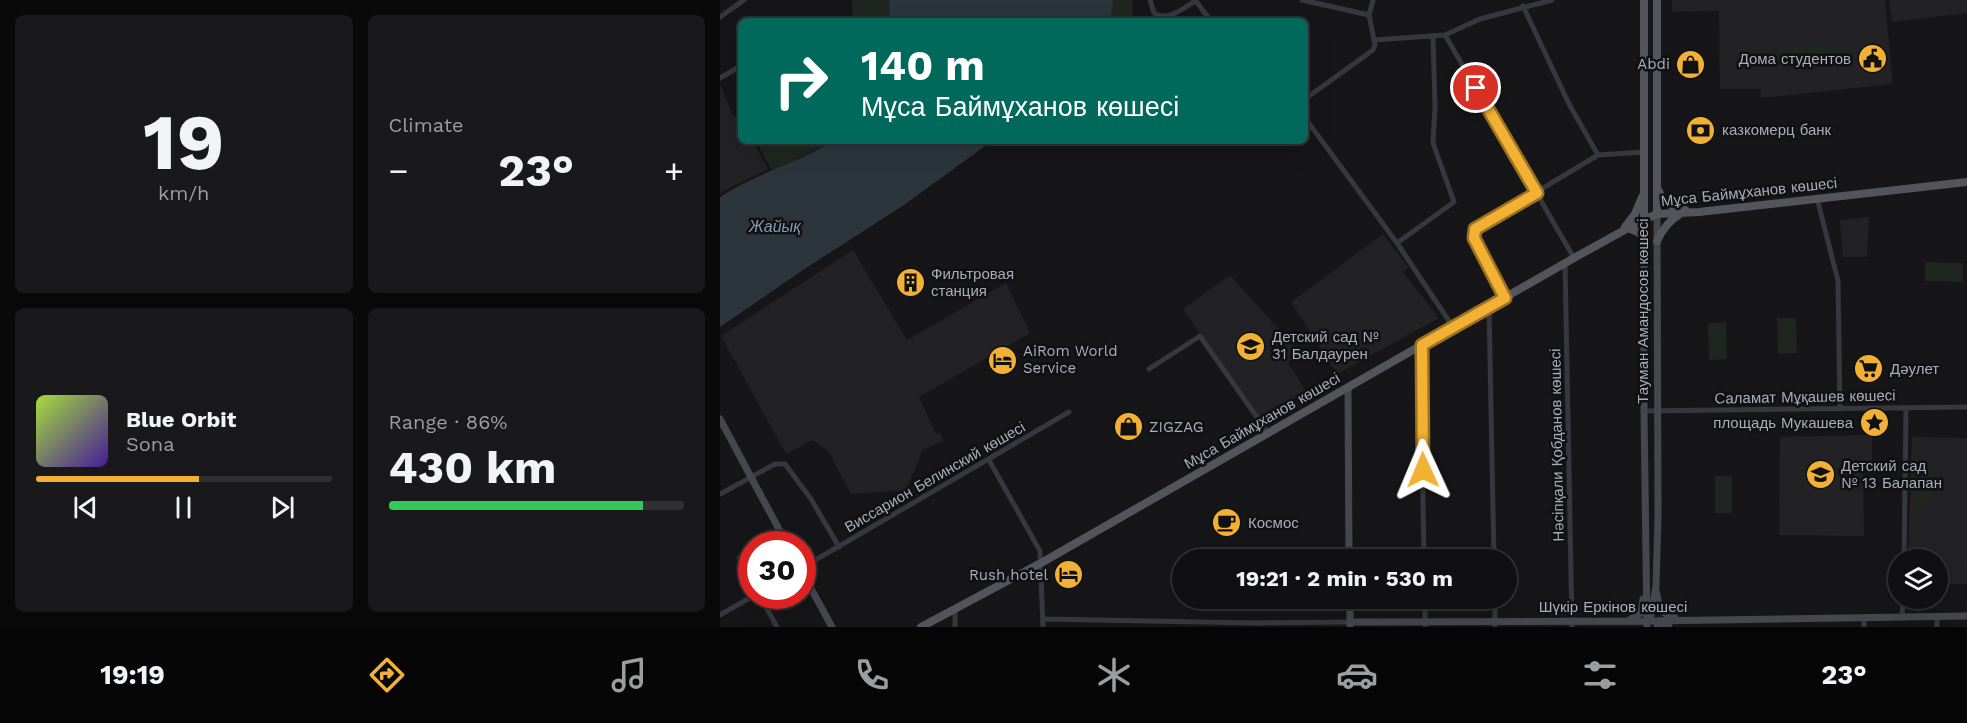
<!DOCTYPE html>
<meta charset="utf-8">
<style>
body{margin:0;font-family:"Work Sans",sans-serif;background:#19191b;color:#f1f3f6;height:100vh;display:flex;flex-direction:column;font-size:22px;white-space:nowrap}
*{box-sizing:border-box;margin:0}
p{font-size:20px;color:#9c9d9f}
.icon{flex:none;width:33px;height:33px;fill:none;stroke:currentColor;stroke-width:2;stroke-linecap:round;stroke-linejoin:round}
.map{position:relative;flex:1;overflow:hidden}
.sheet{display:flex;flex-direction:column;gap:15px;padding:15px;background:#09090a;width:720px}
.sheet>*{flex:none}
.banner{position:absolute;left:18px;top:18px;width:570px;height:126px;border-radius:9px;box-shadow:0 6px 24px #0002,0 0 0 2px #303032;background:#00695c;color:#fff;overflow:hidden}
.controls{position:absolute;left:1168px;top:549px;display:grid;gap:12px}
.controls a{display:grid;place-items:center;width:60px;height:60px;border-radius:50%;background:#101012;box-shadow:0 6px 24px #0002,0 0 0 2px #303032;font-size:30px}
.speed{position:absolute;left:18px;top:531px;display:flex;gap:12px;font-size:30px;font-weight:700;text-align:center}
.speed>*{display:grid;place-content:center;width:78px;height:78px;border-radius:50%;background:#101012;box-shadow:0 6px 24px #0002,0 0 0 2px #303032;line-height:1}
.speed .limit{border:9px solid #d22;background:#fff;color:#111}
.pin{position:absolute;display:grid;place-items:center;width:51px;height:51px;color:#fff;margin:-26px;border:3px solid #fff;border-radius:50%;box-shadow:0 2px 6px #0007}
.me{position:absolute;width:66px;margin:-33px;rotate:359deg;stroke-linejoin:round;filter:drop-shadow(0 0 4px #0008)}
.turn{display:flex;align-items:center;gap:21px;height:126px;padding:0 24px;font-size:27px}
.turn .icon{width:78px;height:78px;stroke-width:2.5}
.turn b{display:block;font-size:42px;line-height:51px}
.big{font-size:45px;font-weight:700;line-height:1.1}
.sheet .card{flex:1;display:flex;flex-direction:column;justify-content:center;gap:9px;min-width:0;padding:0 21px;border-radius:9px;background:#19191b}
.sheet .dial{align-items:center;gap:0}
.dial b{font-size:78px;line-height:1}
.song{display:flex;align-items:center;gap:18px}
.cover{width:72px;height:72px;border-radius:9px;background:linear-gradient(135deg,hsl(80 70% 55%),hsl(260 70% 35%))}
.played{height:6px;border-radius:3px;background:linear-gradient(90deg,#f2b134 55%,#303032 55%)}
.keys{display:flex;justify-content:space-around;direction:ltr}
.heat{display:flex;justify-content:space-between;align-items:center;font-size:33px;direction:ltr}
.charge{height:9px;border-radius:4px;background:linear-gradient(90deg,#34c759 86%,#303032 0)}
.sheet .tiles{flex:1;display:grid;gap:15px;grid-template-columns:repeat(2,1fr)}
.trip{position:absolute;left:452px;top:549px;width:345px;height:60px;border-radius:30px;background:#101012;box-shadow:0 6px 24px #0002,0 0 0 2px #303032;font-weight:700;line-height:60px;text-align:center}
.tab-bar{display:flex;height:96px;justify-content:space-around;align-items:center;background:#060607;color:#9c9d9f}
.tab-bar .icon{width:42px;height:42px}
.tab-bar .current{color:#f2b134}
.tab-bar b{font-size:27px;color:#f1f3f6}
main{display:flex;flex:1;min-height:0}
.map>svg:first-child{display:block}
.built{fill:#222225}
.green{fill:#1e261f}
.water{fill:#2c353c}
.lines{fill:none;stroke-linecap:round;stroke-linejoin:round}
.street{stroke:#37383d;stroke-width:5}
.secondary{stroke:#45474d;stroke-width:7}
.primary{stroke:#53555c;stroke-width:8}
.secondary-bridge{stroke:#45474d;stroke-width:7}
.route-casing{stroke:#9d7322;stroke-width:15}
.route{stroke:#f2b134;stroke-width:10}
.labels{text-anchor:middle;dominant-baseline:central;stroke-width:5;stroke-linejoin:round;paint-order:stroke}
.poi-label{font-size:15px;fill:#a8adb8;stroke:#111113;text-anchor:start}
.street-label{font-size:15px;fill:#a8adb8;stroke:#111113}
.water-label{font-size:16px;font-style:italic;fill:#7f9bb3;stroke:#111113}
</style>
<main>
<section class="sheet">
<div class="tiles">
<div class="card dial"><b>19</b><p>km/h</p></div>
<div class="card"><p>Climate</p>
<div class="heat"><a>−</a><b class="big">23°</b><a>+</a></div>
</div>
<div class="card">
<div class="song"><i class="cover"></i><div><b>Blue Orbit</b><p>Sona</p></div></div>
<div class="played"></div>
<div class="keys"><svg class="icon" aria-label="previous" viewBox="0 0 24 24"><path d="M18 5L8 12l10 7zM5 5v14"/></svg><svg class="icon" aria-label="pause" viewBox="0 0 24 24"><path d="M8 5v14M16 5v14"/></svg><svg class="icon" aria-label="next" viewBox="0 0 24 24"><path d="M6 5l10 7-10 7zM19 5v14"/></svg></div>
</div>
<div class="card"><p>Range · 86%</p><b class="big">430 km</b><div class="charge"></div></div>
</div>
</section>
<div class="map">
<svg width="1247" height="627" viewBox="0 0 1247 627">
<rect width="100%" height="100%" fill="#161618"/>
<path class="built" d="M952 0H1165L1173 84 1041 98 1040 89H1000L999 11 952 12Z
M1169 0H1247V13L1172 22Z
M0 84 14 117 19 116 21 119V141H33L48 169 0 193Z
M1149 217 1147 257H1123L1120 220Z
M663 234 688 267 683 272 719 318 617 374 571 302Z
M133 250 187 340 286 283 310 333 199 397 216 434 220 433 223 441 203 450 186 490 131 494 108 451 93 440 66 454 1 336Z
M510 275 580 353 568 362 586 391 539 418 463 309Z
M1152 435V468L1143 469 1144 536 1059 535 1060 437Z
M1192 437 1247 438V584H1218V560H1188Z"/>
<path class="green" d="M132 0H169L170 21H133Z
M393 0H413L412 21H391Z
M1115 44V60H1088V45Z
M1057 45H1085V60L1058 61Z
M36 141H113L52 171Z
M1205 262 1243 263V282L1205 281Z
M1057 318H1076L1077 353 1058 354Z
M1006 322 1007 359 989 360 988 323Z
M995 476H1012V513H995Z
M1195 478H1210L1209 505H1195Z"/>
<path class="water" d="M169 0H393L391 21H170Z
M113 141H272L184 205 83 270 0 327V197C35 174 77 163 113 141Z"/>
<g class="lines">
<path class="street" d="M430 0 434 13C447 22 464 8 475 1
M475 0 491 21
M582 0 649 15
M803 6 849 104 878 155
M0 17 24 0
M725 35 854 258
M654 40 725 35 760 19 832 0
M0 78 21 66
M585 99 653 50 655 45 649 15 653 0
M585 118 677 243 733 327
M1097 198 1118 281 1120 409
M677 243 734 202 713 143 715 106 713 37
M845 263 852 627
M785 298 754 238 755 229 878 155 925 152
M769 307 774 560
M702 345 701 380 704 560
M429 369 480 336 548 433
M924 411 1247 407
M269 460 320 551 323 627
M0 494 55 464H65L91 499 119 547
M19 558 32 581
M1184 560 1186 408
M92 562 349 412
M40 596 57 627
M705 598V627
M775 598V627
M235 609V627
M0 615 33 596
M1217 616V627
M1182 617 1183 598
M323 619 536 623 630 622
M1144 627V617"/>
<path class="secondary" d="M924 220V411L927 627
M628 388 629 560
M40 494 67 544
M82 572 112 627
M936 590C939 605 939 614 955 618
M630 598V627
M909 620 921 613 923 599
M928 621 931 615 936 586 938 517 937 214
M630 622 928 621 1247 616
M937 627 949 624"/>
<path class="primary" d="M924 0V220
M939 191C943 204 953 207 965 210
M937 214V0
M905 227 915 214 922 197
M908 228 920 233 924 242
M937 241C942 230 950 220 960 214
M201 627 321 563 854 258 919 222 937 214 979 212 1247 182"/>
<path class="secondary-bridge" d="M0 419 40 494"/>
</g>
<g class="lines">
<defs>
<path id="route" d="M703 470 702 345 785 298 754 238 755 229 817 193 756 88"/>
</defs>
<use href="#route" class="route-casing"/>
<use href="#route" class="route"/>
</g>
<defs>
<symbol id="civic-disc" viewBox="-11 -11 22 22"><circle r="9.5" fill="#f2b134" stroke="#111113"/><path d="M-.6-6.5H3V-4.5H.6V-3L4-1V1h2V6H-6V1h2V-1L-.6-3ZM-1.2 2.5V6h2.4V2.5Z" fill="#111"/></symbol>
<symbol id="shop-disc" viewBox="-11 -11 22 22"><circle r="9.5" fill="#f2b134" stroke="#111113"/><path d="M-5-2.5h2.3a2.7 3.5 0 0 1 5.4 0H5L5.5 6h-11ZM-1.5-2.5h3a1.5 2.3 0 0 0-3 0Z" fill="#111"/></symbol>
<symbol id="bank-disc" viewBox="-11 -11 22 22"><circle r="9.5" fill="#f2b134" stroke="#111113"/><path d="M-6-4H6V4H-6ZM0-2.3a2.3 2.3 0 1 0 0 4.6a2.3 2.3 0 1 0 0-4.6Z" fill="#111"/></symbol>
<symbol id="building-disc" viewBox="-11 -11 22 22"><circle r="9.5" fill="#f2b134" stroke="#111113"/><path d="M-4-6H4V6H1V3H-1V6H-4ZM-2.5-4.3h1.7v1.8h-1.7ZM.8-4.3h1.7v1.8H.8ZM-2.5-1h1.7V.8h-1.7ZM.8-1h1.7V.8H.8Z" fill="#111"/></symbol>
<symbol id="school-disc" viewBox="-11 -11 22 22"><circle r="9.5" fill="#f2b134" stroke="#111113"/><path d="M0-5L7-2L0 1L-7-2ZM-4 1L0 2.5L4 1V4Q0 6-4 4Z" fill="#111"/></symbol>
<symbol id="hotel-disc" viewBox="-11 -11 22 22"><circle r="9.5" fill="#f2b134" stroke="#111113"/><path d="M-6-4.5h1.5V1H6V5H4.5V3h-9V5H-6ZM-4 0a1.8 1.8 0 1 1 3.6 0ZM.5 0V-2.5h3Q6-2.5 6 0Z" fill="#111"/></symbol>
<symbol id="supermarket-disc" viewBox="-11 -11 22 22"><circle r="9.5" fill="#f2b134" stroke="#111113"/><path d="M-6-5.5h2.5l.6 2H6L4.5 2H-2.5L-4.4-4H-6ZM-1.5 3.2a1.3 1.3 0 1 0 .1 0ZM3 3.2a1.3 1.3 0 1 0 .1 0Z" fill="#111"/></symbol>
<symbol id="sight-disc" viewBox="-11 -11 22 22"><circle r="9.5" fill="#f2b134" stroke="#111113"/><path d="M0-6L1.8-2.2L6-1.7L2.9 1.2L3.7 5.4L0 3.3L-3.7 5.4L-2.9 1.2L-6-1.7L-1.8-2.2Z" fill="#111"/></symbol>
<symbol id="cafe-disc" viewBox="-11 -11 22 22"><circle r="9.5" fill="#f2b134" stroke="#111113"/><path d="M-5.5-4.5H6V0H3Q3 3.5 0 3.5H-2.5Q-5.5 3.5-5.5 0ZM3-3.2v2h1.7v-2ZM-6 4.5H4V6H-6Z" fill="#111"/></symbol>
</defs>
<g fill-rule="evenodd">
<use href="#civic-disc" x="1136" y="42" width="33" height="33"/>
<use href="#shop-disc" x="954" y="48" width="33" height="33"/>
<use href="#bank-disc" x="964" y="114" width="33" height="33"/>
<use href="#building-disc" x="174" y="266" width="33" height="33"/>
<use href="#school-disc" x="514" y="330" width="33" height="33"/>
<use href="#hotel-disc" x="266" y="344" width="33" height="33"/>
<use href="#supermarket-disc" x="1132" y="352" width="33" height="33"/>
<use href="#sight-disc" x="1138" y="406" width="33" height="33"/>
<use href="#shop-disc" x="392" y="410" width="33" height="33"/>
<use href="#school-disc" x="1084" y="458" width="33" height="33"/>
<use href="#cafe-disc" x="490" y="506" width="33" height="33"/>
<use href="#hotel-disc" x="332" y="558" width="33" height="33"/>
</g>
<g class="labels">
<g class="poi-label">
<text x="1131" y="59" text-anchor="end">Дома студентов</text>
<text x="950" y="64" text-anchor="end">Abdi</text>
<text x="1002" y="130">казкомерц банк</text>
<text x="211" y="274">Фильтровая<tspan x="211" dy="17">станция</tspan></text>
<text x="552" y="337">Детский сад №<tspan x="552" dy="17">31 Балдаурен</tspan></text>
<text x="303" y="351">AiRom World<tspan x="303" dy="17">Service</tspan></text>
<text x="1170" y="369">Дәулет</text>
<text x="1133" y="423" text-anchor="end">площадь Мукашева</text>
<text x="429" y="427">ZIGZAG</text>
<text x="1121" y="466">Детский сад<tspan x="1121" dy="17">№ 13 Балапан</tspan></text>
<text x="528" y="523">Космос</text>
<text x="328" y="575" text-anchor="end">Rush hotel</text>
</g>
<g class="street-label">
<text transform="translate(1029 192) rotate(-6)">Мұса Баймұханов көшесі</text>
<text transform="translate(923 311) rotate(-90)">Тауман Амандосов көшесі</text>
<text transform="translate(1085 397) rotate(-1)">Саламат Мұқашев көшесі</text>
<text transform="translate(542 421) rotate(-30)">Мұса Баймұханов көшесі</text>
<text transform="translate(837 445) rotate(-91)">Нәсіпқали Қобданов көшесі</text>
<text transform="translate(215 477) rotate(-30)">Виссарион Белинский көшесі</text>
<text x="893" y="607">Шүкір Еркінов көшесі</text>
</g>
<g class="water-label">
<text x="55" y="226">Жайық</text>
</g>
</g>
</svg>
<div class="controls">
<a><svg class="icon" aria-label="layers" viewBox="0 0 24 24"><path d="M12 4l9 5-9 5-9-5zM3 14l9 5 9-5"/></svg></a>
</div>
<div class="speed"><div class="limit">30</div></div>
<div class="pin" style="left:756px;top:88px;background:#d93025"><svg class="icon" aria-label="arrive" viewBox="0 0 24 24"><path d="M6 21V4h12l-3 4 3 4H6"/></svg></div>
<svg class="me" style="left:703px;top:470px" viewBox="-20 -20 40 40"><path d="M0-17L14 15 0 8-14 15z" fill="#f2b134" stroke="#fff" stroke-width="4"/></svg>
<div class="trip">19:21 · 2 min · 530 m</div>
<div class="banner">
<div class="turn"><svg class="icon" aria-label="right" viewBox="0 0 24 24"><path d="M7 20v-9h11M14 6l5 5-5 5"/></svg><div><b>140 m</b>Мұса Баймұханов көшесі</div></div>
</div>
</div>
</main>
<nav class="tab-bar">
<b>19:19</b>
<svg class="icon current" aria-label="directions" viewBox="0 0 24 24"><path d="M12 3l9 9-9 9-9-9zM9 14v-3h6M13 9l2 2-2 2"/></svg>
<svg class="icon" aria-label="music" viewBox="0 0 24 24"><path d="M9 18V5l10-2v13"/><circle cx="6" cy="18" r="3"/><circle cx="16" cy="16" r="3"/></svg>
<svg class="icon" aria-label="phone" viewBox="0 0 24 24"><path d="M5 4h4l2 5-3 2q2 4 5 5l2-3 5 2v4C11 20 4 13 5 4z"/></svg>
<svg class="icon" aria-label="climate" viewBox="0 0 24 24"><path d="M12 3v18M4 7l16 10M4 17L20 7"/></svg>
<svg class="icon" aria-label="car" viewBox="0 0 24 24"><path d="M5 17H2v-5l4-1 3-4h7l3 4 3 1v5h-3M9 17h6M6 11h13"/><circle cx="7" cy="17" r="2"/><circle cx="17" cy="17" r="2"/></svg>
<svg class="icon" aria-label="filters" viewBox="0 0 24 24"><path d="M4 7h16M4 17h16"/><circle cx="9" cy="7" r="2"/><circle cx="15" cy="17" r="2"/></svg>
<b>23°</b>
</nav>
